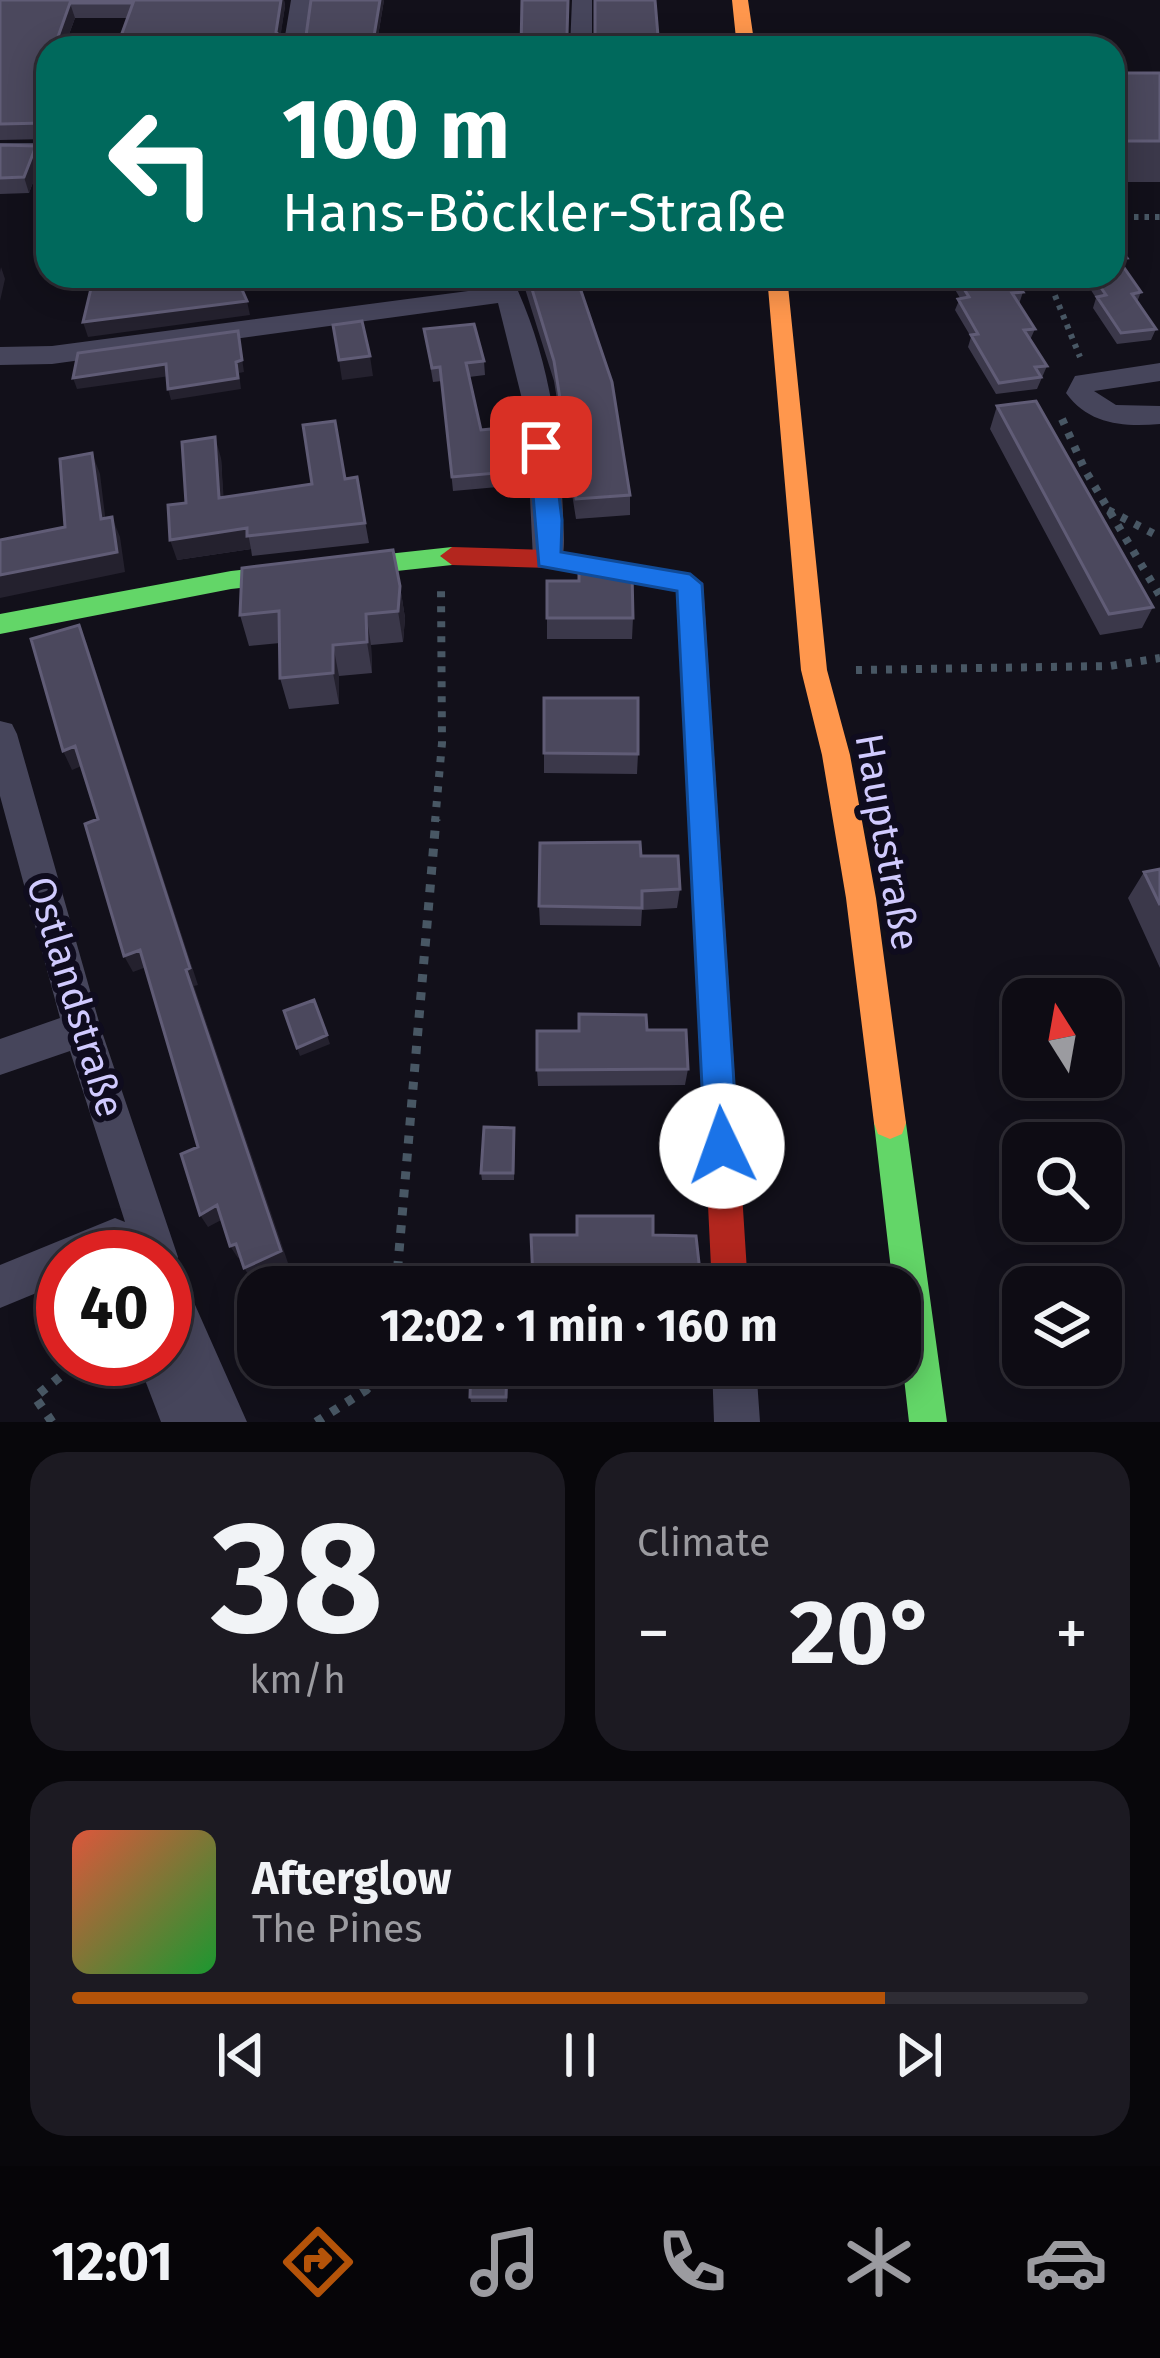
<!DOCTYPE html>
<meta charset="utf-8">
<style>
body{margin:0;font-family:"Fira Sans",sans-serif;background:#1c1a22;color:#f1f3f6;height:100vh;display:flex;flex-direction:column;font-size:45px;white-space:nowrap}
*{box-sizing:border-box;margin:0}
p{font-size:39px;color:#9b9ba0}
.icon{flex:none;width:66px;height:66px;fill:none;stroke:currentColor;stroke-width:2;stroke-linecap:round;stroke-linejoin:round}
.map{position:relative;height:1422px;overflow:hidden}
.side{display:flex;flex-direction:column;gap:30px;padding:30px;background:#08070b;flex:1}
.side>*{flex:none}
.guide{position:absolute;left:36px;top:36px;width:1089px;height:252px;border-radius:36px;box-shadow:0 6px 30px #0003,0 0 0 3px #2e2c34;background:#00695c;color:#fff;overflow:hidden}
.needle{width:78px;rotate:349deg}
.tools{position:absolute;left:1002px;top:978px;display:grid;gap:24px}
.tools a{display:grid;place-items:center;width:120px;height:120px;border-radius:24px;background:#0e0c14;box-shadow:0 6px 30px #0003,0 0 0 3px #2e2c34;font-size:60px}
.speed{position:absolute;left:36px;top:1230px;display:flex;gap:24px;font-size:60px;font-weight:700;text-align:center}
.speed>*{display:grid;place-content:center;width:156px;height:156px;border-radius:50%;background:#0e0c14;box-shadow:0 6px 30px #0003,0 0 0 3px #2e2c34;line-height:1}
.speed .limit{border:18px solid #d22;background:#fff;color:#111}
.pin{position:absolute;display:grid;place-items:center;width:102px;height:102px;color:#fff;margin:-51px;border-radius:24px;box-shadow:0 6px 18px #0006}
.me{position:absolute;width:132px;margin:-66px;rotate:357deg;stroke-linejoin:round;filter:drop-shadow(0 0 9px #0008)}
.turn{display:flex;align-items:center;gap:42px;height:252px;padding:0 48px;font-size:54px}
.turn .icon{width:156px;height:156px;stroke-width:2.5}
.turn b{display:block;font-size:84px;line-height:102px}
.big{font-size:90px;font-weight:700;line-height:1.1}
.side .card{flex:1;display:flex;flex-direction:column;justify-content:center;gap:18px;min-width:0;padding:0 42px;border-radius:36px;background:#1c1a22}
.side .dial{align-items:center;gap:0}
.dial b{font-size:156px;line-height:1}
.song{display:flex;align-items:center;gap:36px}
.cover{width:144px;height:144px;border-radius:18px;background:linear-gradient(135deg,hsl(10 70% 55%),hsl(130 70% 35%))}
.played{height:12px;border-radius:6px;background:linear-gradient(90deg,#b45309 80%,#2e2c34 80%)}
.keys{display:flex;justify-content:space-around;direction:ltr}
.heat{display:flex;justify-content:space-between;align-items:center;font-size:66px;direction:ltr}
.side .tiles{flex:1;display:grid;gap:30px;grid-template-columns:1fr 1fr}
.card:last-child{grid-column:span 2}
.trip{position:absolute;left:237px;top:1266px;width:684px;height:120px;border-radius:36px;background:#0e0c14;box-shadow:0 6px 30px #0003,0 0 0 3px #2e2c34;font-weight:700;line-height:120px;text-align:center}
.dock{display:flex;height:192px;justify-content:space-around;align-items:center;background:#060508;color:#9b9ba0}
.dock .icon{width:84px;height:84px}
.dock .current{color:#b45309}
.dock b{font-size:54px;color:#f1f3f6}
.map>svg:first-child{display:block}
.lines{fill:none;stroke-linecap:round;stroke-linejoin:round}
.path-far2{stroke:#485764;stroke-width:6;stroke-dasharray:4.5 6;stroke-linecap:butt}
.path-far1{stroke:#485764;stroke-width:8;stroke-dasharray:6 9;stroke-linecap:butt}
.path{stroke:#485764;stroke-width:9;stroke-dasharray:8 10;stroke-linecap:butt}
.street{fill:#46455b;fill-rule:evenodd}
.fast{fill:#63d668;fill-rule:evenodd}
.slow{fill:#ff974d;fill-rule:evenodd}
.jam{fill:#b3261e;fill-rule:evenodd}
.wall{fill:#3b384a}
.shaded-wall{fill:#24212e}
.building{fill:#4b485d;stroke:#605c76;stroke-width:3}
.route{fill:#1a73e8;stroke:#114b97;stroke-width:3}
.labels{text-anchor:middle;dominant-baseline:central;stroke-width:12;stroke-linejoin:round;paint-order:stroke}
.street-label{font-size:39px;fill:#d0cafe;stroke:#0f0c1e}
</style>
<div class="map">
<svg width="1160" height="1422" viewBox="0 0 1160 1422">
<rect width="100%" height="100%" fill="#12101a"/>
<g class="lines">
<path class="path-far2" d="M1113 217H1160
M1047 276 1080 357"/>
<path class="path-far1" d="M1062 419 1085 470 1160 596
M1108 510 1160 537
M856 670 1110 666 1160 658
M435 822 442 743 441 588"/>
<path class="path" d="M396 1287 436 819
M52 1422 35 1397 82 1359
M316 1422 366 1390 388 1365"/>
<path class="street" d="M291 0H311L305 48H283Z
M572 0H592V48H570Z
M0 143H48V157H0Z
M488 276 512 278C547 350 560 431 563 512 563 530 567 551 559 567H537L533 559 526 415 498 303 52 364 0 365V347L52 346 491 288Z
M1160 363V381L1094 391 1116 405 1160 406V424C1124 427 1089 425 1066 393L1075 376Z
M0 721 12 724 17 734 101 1029 178 1257 176 1262 247 1422H161L137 1359H165V1257H63V1282L0 1308V1265L115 1218 125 1222 70 1051 0 1075V1039L60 1018 0 796Z
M712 1365H756L760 1422H714Z"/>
<path class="fast" d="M452 547 464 556 452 565 231 589 0 634V614L231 571Z
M890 1107 902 1112 906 1123 947 1422H909L900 1343V1287H893L874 1123 878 1112Z"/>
<path class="slow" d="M732 0H748L755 48H737Z
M767 276H787L827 670 850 755 876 898 906 1123 902 1134 890 1139 878 1134 874 1123 846 898 822 755 801 670Z"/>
<path class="jam" d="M452 547 548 550 690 574 703 583 748 1287H712L678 590 548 568 452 565 440 556Z"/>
</g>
<path class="wall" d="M0 0H284L285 6 280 37 306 36 384 0 376 48H125L121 36 128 18H75L64 48H48V139L0 140Z
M1113 73H1160V182H1113Z
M0 145 36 146 41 161 29 193 0 194Z
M1113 238 1127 258 1124 266 1141 292 1137 302 1156 329 1151 340 1117 344 1093 308 1096 298 1082 276H1113Z
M521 276H576L630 495V515L576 519 554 381Z
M947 276H1012L1023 292 1019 304 1035 329 1030 340 1047 366 1037 389 996 394 968 347 971 337 955 310 960 298Z
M424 329 484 361 485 375 469 377 481 430 497 473 498 487 453 491 442 381 433 382Z
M997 406 1153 607 1142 628 1100 635 990 429Z
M221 458 223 497 357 477 369 543 252 556 251 549 177 560 186 503Z
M579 581 633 618 632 639H547V618Z
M400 586 405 618 403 642 371 645 372 673 339 676V704L289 709 280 678V643L249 646 240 615Z
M544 753 638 754 637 774 544 773Z
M641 856 680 889 677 908 642 910 641 926 540 925 539 906Z
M1160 869V968L1128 898 1144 872Z
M647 1030 688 1069 685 1085 538 1086 537 1070Z
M515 1136 514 1180H482L481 1173Z
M531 1235H653L701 1281 700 1287H533Z
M508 1365 507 1402H471L470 1397Z"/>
<path class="shaded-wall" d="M281 0H284L285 6 279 47 276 32Z
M380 0H384L376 48H372Z
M70 3 75 18 64 48H54Z
M36 146 41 161 29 193 24 177Z
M1 267 5 279 0 301V272Z
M247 301 250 315 88 337 83 322Z
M238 331 244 372 239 373 241 389 171 400 168 389 236 362Z
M370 356 373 376 342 380 339 360Z
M166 364 170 376 77 389 73 378Z
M215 437 221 458 225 518 219 498Z
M92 453 100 474 108 540 101 519Z
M112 517 120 537 125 572 0 598V575Z
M247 528 251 549 177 560 170 540Z
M400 586 405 618 403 642 398 611Z
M366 614 371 645 372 673 367 642Z
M79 625 87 644 198 985 194 986 288 1263 252 1280 244 1268 186 970Z
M333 645 339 676V704L333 673Z
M75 746 84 765 72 770 63 751Z
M140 950 149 966 133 972 124 956Z
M327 1035 330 1044 300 1056 297 1048Z
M217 1205 225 1218 208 1227 200 1215Z
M236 1244 244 1256 238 1258 230 1246Z"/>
<path class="building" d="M0 0H281L276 32 280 37 306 36 311 0H380L372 48H159V36H121L133 3H70L54 48H48V87L43 100H48V115L45 123 0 124Z
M522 0H568L567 35H595V0H655L659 48H521Z
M1113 73H1160V141H1113Z
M0 145 36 146 24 177 0 178Z
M1113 238 1127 258 1118 259 1141 292 1132 294 1156 329 1121 333 1097 297 1106 295 1093 276H1113Z
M94 276H197V280L215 276H236L247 301 83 322Z
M528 276H576L612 382 630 495 576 499 554 361Z
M956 276H1012L1023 292 1012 293 1035 329 1024 330 1047 366 1035 367 1041 377 999 383 971 335 978 334 958 299 969 297Z
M362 321 370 356 339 360 333 325Z
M474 324 484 361 466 363 481 430 492 429 497 473 452 477 440 367 432 368 424 329Z
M238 331 242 360 236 362 238 378 168 389 166 364 73 378 78 353Z
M1036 401 1153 607 1109 614 997 406Z
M335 421 345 479 357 477 365 523 247 536V528L170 540 168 505 186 503 182 442 215 437 219 498 312 484 303 425Z
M92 453 101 519 112 517 117 552 0 575V540L65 527 60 459Z
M393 550 400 586 398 611 366 614 367 642 333 645V673L280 678 279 611 240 615 242 568Z
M579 570 632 573 633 618H547V581H579Z
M79 625 190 968 186 970 281 1251 244 1268 236 1244 230 1246 217 1205 200 1215 181 1154 198 1147 140 950 124 956 85 824 98 819 75 746 63 751 31 639Z
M544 698H638V754L544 753Z
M640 842 641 856H678L680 889 642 891V908L539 906 540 843Z
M1160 869V905L1144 872Z
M314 1000 327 1035 297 1048 284 1011Z
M579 1014 646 1015 647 1030H686L688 1069 537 1070V1031H579Z
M484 1127 514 1128 513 1173H481Z
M577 1216H653V1235L696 1236 701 1281H533L531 1235H577Z
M471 1365H507L506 1397H470Z"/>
<path class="route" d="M541 439 553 447 562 520 561 552 690 574 702 584 738 1146 733 1158 722 1163 710 1158 705 1146 677 591 539 566 529 447Z"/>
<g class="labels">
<g class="street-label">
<text transform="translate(887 842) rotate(80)">Hauptstraße</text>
<text transform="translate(75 997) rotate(73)">Ostlandstraße</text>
</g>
</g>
</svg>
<div class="tools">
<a><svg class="needle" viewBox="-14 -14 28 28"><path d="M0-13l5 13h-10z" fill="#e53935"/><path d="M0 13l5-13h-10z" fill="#9b9ba0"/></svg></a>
<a><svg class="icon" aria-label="search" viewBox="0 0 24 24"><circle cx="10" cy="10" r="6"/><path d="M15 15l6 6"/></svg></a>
<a><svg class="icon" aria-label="layers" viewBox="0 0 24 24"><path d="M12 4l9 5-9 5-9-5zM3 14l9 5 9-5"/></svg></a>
</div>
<div class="speed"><div class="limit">40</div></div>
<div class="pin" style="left:541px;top:447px;background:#d93025"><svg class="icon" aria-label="arrive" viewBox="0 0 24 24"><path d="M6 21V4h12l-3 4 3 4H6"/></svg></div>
<svg class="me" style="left:722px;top:1146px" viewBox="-20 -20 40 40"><circle r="19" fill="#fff"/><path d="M0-13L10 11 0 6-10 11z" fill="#1a73e8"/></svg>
<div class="trip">12:02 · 1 min · 160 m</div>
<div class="guide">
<div class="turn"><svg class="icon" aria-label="left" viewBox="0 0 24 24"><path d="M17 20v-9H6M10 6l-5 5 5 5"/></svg><div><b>100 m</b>Hans-Böckler-Straße</div></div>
</div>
</div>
<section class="side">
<div class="tiles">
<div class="card dial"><b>38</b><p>km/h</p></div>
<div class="card"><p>Climate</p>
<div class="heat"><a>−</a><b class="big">20°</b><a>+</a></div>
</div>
<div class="card">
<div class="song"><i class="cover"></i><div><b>Afterglow</b><p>The Pines</p></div></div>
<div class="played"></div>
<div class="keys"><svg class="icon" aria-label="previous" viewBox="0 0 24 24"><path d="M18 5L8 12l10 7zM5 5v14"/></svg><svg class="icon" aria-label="pause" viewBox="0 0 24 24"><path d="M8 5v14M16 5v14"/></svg><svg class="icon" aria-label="next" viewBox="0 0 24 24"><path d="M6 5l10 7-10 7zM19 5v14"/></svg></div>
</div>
</div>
</section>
<nav class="dock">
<b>12:01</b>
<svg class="icon current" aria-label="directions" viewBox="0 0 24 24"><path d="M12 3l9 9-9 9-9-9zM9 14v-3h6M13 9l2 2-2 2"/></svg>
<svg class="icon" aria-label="music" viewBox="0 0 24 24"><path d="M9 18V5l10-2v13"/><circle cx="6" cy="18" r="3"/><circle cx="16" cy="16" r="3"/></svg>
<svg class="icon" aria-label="phone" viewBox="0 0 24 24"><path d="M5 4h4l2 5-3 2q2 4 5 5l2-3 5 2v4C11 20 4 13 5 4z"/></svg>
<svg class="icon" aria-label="climate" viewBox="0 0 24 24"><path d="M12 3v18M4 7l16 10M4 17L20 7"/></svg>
<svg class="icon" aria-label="car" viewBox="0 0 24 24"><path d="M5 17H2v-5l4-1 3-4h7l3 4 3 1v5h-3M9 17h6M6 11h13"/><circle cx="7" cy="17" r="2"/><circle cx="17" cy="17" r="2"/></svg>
</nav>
